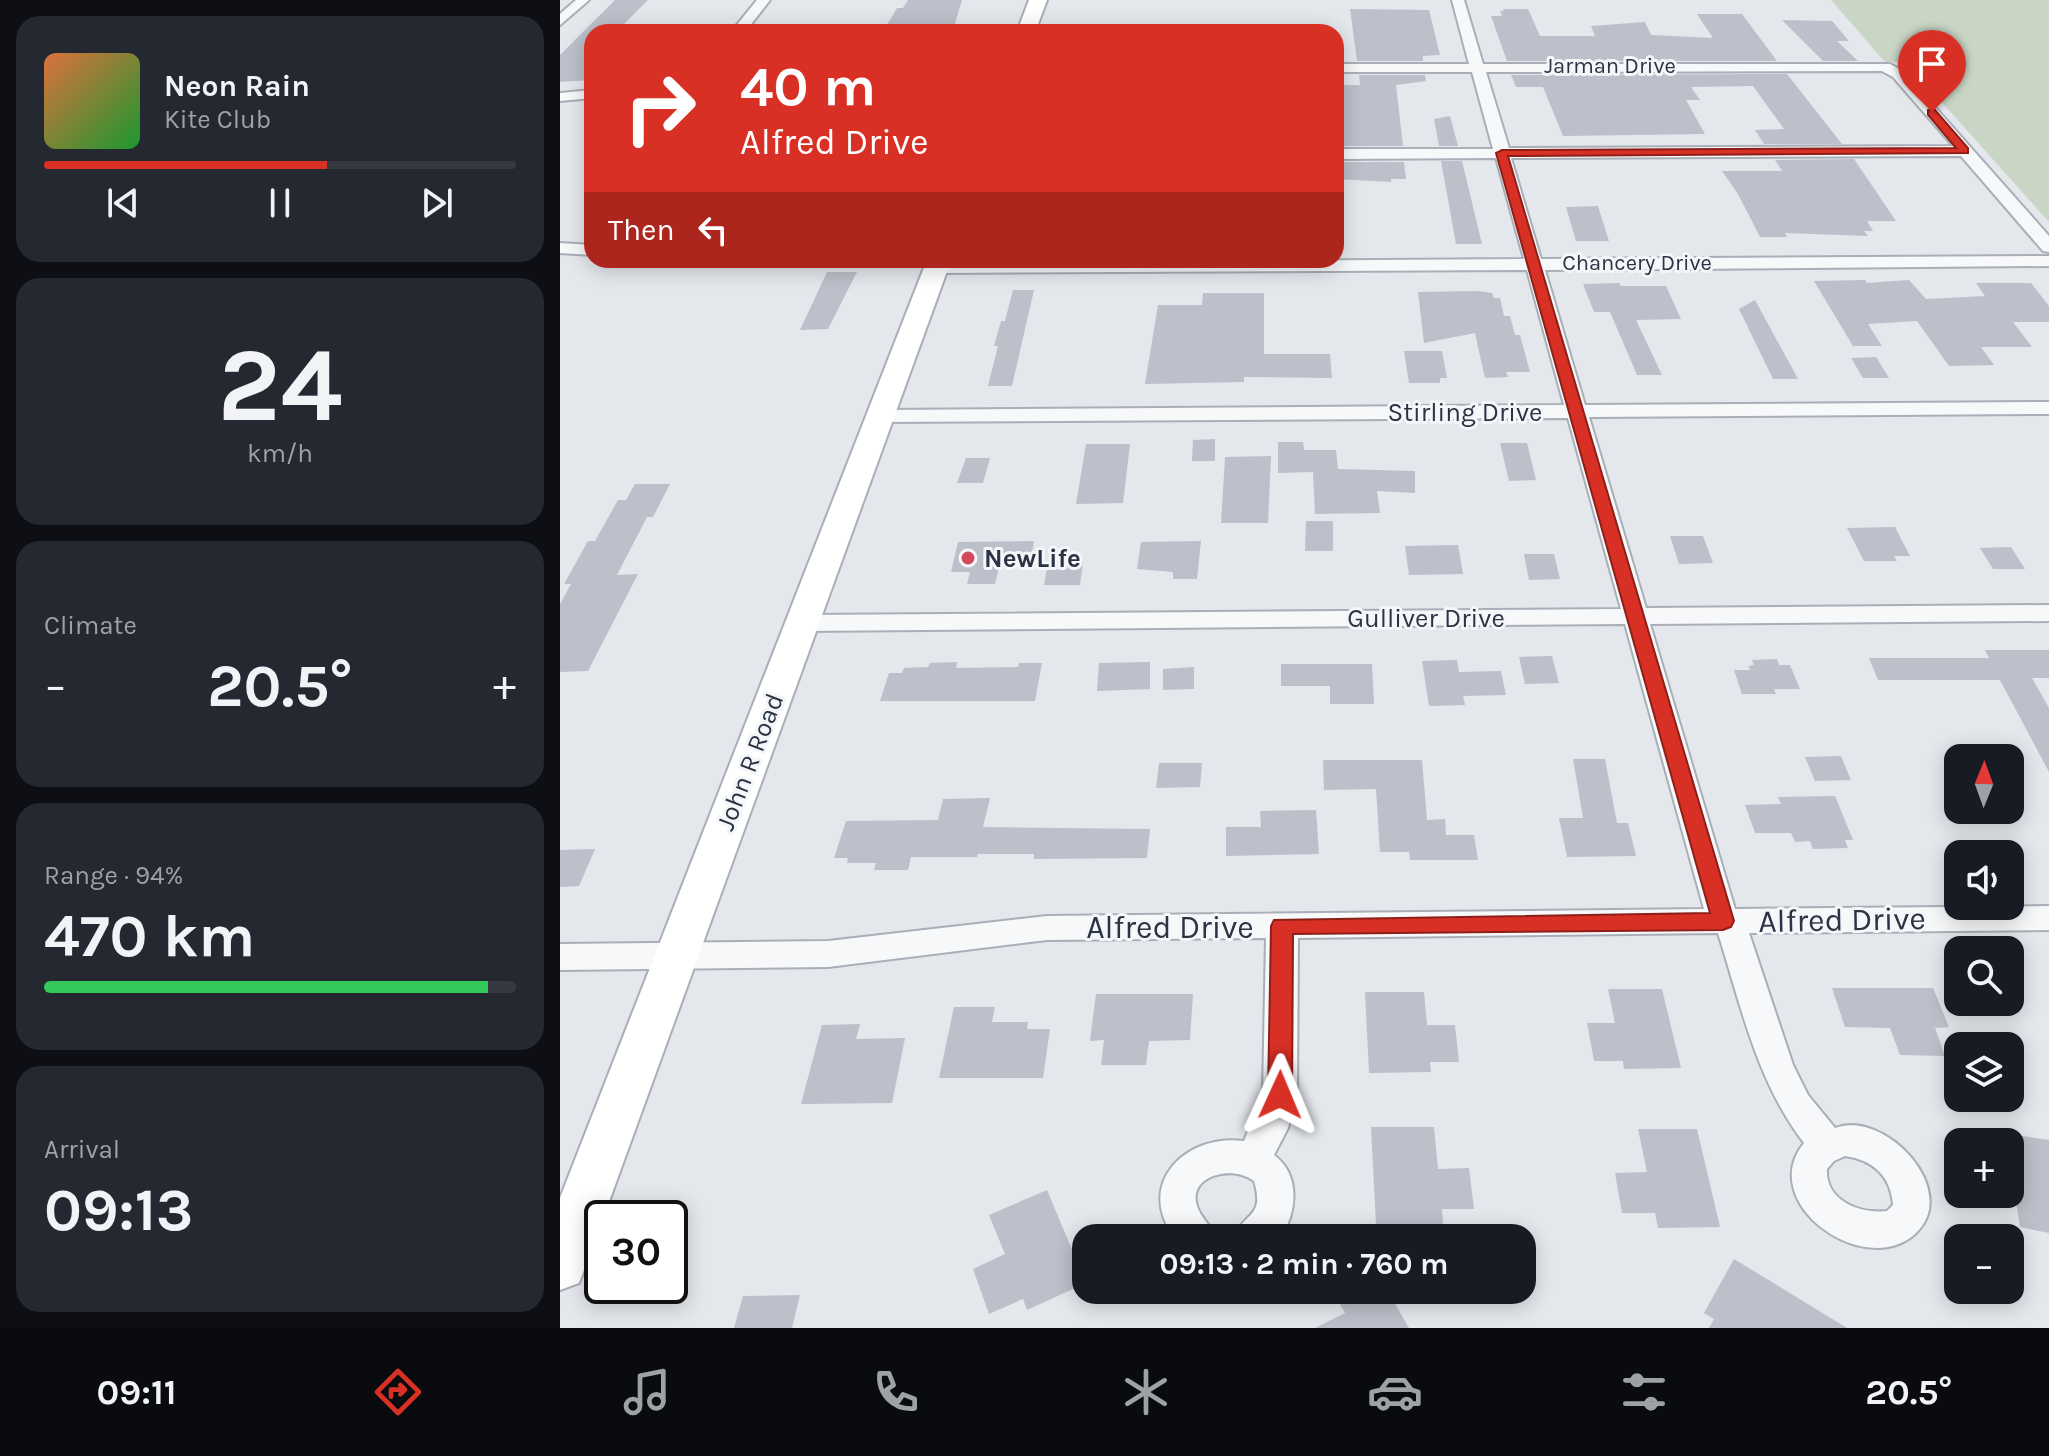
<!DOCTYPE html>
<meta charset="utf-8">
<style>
body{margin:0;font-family:Karla,sans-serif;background:#242831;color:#f1f3f6;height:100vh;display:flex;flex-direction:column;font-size:30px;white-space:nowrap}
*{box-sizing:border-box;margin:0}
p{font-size:26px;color:#9ea1a6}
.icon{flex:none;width:44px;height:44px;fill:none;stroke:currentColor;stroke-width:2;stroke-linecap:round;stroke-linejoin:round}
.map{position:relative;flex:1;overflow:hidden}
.drawer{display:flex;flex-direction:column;gap:16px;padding:16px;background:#0d0f14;width:560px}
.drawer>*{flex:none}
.hud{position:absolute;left:24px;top:24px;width:760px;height:244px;border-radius:24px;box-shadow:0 4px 20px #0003;background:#d93025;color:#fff;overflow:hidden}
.needle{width:52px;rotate:1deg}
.fabs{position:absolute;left:1384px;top:744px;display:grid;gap:16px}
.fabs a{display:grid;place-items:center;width:80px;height:80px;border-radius:16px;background:#171b24;box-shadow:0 4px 20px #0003;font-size:40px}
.speed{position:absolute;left:24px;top:1200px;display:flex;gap:16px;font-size:40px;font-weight:700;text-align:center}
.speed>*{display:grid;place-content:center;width:104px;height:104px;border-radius:50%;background:#171b24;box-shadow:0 4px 20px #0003;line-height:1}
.speed .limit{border:4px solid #111;border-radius:12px;background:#fff;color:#111}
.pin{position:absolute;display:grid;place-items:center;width:68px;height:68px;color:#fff;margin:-82px -34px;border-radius:50% 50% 50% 0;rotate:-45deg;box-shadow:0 0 8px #0007}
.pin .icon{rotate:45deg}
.me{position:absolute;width:88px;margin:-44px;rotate:1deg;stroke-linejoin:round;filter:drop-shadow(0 0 6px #0008)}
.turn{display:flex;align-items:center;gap:28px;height:168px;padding:0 24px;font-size:36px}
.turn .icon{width:104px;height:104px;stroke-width:2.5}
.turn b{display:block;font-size:56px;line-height:68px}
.then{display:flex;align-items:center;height:76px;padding:0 24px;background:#0003;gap:16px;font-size:30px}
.big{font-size:60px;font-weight:700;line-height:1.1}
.drawer .tile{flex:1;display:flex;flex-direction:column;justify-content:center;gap:12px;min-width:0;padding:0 28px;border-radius:24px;background:#242831}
.drawer .dial{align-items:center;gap:0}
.dial b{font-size:104px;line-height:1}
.song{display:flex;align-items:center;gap:24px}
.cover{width:96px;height:96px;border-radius:12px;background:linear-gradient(135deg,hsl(20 70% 55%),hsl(130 70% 35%))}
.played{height:8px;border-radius:4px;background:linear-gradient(90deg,#d93025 60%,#363941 60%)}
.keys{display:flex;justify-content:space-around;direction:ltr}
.heat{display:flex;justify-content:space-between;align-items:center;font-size:44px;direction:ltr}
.charge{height:12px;border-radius:6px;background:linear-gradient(90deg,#34c759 94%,#363941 0)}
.trip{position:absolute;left:512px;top:1224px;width:464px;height:80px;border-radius:24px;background:#171b24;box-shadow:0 4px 20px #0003;font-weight:700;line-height:80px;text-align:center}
.tabs{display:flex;height:128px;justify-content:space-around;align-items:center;background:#090b0e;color:#9ea1a6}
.tabs .icon{width:56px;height:56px}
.tabs .on{color:#d93025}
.tabs b{font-size:36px;color:#f1f3f6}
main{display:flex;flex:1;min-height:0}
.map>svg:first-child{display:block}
.green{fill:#c9d6c5}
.building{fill:#bbc0ca}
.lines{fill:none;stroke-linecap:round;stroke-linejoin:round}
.street-casing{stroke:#a9aeb7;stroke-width:4}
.secondary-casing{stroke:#a9aeb7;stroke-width:4}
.street{fill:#f7f8fa;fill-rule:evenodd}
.secondary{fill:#fff;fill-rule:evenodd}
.route{fill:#d93025;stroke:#8d1f18;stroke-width:2}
.poi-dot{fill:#d1495b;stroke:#f4f6f9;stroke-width:3}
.labels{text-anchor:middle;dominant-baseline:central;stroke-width:6;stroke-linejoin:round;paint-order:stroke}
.far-street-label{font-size:22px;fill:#2b3445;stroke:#f4f6f9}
.street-label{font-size:26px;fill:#2b3445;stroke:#f4f6f9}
.poi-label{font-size:26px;font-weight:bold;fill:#2b3445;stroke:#f4f6f9;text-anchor:start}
.near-street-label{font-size:32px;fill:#2b3445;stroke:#f4f6f9}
</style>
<main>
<section class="drawer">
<div class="tile">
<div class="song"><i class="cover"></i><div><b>Neon Rain</b><p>Kite Club</p></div></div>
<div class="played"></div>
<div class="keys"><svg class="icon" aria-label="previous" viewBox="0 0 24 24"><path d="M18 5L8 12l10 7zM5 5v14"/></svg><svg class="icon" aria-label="pause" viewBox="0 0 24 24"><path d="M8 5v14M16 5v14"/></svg><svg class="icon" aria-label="next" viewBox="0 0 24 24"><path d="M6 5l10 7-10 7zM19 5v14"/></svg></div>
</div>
<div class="tile dial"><b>24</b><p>km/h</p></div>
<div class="tile"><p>Climate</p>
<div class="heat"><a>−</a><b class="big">20.5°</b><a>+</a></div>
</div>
<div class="tile"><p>Range · 94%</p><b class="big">470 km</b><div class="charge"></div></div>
<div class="tile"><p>Arrival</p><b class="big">09:13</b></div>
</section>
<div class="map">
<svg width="1489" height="1328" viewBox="0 0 1489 1328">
<rect width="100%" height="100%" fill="#e4e7ec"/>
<path class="green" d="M1271 0H1489V222L1346 62H1325Z"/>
<path class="building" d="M55 0H88L56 32H32V80L0 82V55Z
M348 0H402L394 27 324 30 337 8H343Z
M790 9 869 10 880 55 863 56V61H797Z
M943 9H968L980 36H1035L1031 26 1085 22 1091 35 1153 38 1137 14H1182L1217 61H947L931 16H942L940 11H944Z
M1222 20 1272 21 1289 41H1277L1298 61H1263Z
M1227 74 1282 144H1204L1195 130 1224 129 1193 86 1131 87 1140 100H1126L1145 134 1003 136 983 87H956L951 75Z
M799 75H865L866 81 836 85 843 146H776V85H800Z
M890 116 898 146H879L874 119Z
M1294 159 1336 221H1307L1313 231H1304L1308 236 1225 233 1227 237H1200L1178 194 1162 171H1222L1215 160Z
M881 161H902L922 244H896Z
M776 162H844L846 179H831V182L776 179Z
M1038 206 1049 241H1016L1006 207Z
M267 272H297L268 329 240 330Z
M1305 280 1307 283 1349 280 1366 299 1425 296 1416 283H1471L1489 306V322H1453L1472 347H1421L1434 365 1389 366 1357 321 1308 324 1322 346H1293L1254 281Z
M1059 283 1061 286H1106L1121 319 1076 320 1102 375H1077L1050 312H1034L1023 284Z
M453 290H474L452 386H428L438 346H434L441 321H445Z
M918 291 932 293 934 298H940L944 316H950L955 335H960L970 372H946L948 377 925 378 915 333 864 343 858 292Z
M643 293H704V354H770L772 378 684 377V382L585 384 598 305H642Z
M1195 300 1238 379H1213L1179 309Z
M844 351H882L887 378H880V383H849Z
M1316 357 1329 378H1303L1291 358Z
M655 439V461H632L633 440Z
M718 442H743L744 450H776L778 469 855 471V493L817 491 820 513 755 514 753 472 718 473Z
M940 443H967L976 480 949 481Z
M526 444H570L563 503 516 504Z
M711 456 708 523H661L665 457Z
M406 458H430L423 483H397Z
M75 484H110L93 517H87L57 575 78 574 28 671 0 672V604L11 584H4L28 541H35L58 500H66Z
M746 521H773V551H745Z
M1335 527 1350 556H1334L1337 561H1304L1287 528Z
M1110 536H1143L1153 563 1119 564Z
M474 541 470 563H440L435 584H407L410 572H391L398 542Z
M641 541 637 579H613V572L577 569 581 542Z
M898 545 903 574 849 575 845 546Z
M1451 547 1465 569H1433L1420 548Z
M964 554H994L1000 579 969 580Z
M488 562H523L520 585H484Z
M1425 650H1489V678H1472L1489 708V772L1440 680H1318L1309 658H1429Z
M992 656 999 683 965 684 959 657Z
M1217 659 1219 665H1230L1240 689H1214L1216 694H1182L1174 670H1190L1188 666 1194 665 1192 660Z
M897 660 899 672 941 671 946 695 903 696 905 705 869 706 862 661Z
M397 662 396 668 458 667 459 663H482L475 701H320L329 673H342L344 668 368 667 370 663Z
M590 662V689L537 691 539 663Z
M721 664H812L814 704H770V686H721Z
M634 667V689L603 690V669Z
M1281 756 1291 780 1255 781 1245 757Z
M1013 759H1045L1057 823H1068L1076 856 1007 857 999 818H1023Z
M763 760H862L867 820 885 819 886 835H914L918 860H850L849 852H820L816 789 764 790Z
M599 763H642L640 787 596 788Z
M1275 796 1293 840H1285L1288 848 1253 849 1250 841 1235 842 1231 833H1195L1185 805 1221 804 1218 797Z
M430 798 423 827 590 829 587 858 474 859V854H418L417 857H351L348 870H314L316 863H287L288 858H274L286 821 378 820 383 799Z
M756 810 759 854 666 856V827H701L700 811Z
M35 849 19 886 0 887V850Z
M1272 988H1373L1389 1027 1375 1028 1385 1056 1340 1055 1330 1028 1285 1027Z
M1048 989H1102L1121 1068 1064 1069 1063 1061H1034L1027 1023H1055Z
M805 992H864L867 1025H895L899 1062H870L871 1072 809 1073Z
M536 994H633L630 1040 589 1041 586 1065H541L544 1040 530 1041Z
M394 1007H435L432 1022H468L467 1029H490L483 1078H379Z
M300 1024 296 1039 345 1038 332 1103 241 1104 262 1025Z
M811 1127H874L878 1169 909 1168 914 1209H882L883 1224 816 1225Z
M1078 1129H1137L1160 1227 1098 1228 1095 1213H1062L1055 1173 1087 1172Z
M1450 1134 1489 1140V1233L1460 1227 1450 1163Z
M487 1190 526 1283 467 1310 463 1299 429 1314 413 1269 445 1254 429 1215Z
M1174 1259 1287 1328H1149L1154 1319 1144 1313Z
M772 1290H827L849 1328H755L785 1313Z
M240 1295 232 1328H174L183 1296Z"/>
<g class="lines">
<defs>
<path id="street" d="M16 0H29L0 25V14Z
M197 0H210L185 32H171Z
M892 0H904L923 64H1330L1343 71 1489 236V252L1483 251 1401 156 951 158 981 259 1489 256V266L985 270 1025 405 1489 402V414L1029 417 1086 608 1489 605V621L1090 624 1175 909 1489 906V930L1189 933 1233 1065 1248 1095 1275 1128C1325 1109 1401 1190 1356 1233 1306 1281 1195 1203 1244 1143 1197 1082 1181 1006 1158 933L738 938 737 1095 728 1128 714 1155C741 1175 737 1213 720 1238H673C685 1211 705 1218 694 1181 672 1164 627 1176 637 1206 640 1217 652 1227 657 1238H615C574 1184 626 1133 684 1141L703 1095 706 938 487 940 268 967 0 970V944L268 941 487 916 1144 909 1065 624 243 631 234 629 230 623 234 617 243 615 1061 609 1008 418 321 422 310 416 321 410 1004 405 967 270 376 273 367 268 376 263 964 259 936 158 776 159V149H933L912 72H776V64H909ZM1322 71 1333 77 1393 146 949 148 926 72ZM1285 1156C1313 1160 1331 1176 1333 1205L1327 1211C1300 1214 1265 1201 1267 1169L1274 1161Z
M32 90V98L0 101V93Z
M0 243 32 245V255L0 253Z"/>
<path id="secondary" d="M469 0H487L475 32H457Z
M367 260H391L26 1265 19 1283 0 1290V1198Z"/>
</defs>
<use href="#street" class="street-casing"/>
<use href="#secondary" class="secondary-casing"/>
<use href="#street" class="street"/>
<use href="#secondary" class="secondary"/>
</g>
<path class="route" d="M1368 110H1375L1408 148V153L948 156 1174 921 1171 927 1163 930 733 934 732 1095 728 1103 720 1106 711 1103 708 1095 711 926 714 920 1150 913 936 153 942 150 1396 148 1368 115Z"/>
<circle class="poi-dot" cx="408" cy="558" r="8"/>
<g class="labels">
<g class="far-street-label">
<text x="1050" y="66">Jarman Drive</text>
<text x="1077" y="263">Chancery Drive</text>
</g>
<g class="street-label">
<text x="905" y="412">Stirling Drive</text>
<text x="866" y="618">Gulliver Drive</text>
<text transform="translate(190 762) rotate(-69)">John R Road</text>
</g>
<g class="poi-label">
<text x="424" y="558">NewLife</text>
</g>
<g class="near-street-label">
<text transform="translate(1282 920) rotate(-1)">Alfred Drive</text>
<text x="610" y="927">Alfred Drive</text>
</g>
</g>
</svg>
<div class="fabs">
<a><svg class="needle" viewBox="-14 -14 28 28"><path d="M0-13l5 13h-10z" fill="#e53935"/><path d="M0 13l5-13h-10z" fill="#9ea1a6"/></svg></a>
<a><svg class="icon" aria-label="sound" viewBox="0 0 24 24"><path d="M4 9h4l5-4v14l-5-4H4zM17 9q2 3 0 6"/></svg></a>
<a><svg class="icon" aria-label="search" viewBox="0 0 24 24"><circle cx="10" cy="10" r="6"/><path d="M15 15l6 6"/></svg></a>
<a><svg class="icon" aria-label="layers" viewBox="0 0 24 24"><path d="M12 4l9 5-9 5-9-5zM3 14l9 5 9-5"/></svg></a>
<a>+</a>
<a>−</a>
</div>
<div class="speed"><div class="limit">30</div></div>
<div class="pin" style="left:1372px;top:112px;background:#d93025"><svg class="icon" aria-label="arrive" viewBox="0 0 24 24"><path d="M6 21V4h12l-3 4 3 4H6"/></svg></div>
<svg class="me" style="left:720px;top:1095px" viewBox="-20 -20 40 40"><path d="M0-17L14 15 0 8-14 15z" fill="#d93025" stroke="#fff" stroke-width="4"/></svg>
<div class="trip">09:13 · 2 min · 760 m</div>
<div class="hud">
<div class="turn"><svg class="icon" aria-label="right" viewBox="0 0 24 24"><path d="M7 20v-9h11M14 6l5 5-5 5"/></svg><div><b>40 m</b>Alfred Drive</div></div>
<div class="then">Then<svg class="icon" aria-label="left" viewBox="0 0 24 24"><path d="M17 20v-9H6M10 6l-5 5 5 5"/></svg></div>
</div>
</div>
</main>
<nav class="tabs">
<b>09:11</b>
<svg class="icon on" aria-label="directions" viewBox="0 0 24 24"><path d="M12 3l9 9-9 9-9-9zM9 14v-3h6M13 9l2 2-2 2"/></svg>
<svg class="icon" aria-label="music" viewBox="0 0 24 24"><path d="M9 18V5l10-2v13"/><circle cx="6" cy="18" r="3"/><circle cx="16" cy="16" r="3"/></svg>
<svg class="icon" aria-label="phone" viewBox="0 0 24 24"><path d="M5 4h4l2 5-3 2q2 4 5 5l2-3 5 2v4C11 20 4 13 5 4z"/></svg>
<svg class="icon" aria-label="climate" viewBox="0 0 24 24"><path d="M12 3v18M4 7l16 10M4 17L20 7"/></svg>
<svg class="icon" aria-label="car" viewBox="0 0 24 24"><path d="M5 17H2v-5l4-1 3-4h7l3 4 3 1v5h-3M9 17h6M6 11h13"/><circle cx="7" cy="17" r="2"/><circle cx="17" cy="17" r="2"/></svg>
<svg class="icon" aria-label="filters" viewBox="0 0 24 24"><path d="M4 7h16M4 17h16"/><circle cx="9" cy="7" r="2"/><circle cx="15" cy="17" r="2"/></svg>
<b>20.5°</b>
</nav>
